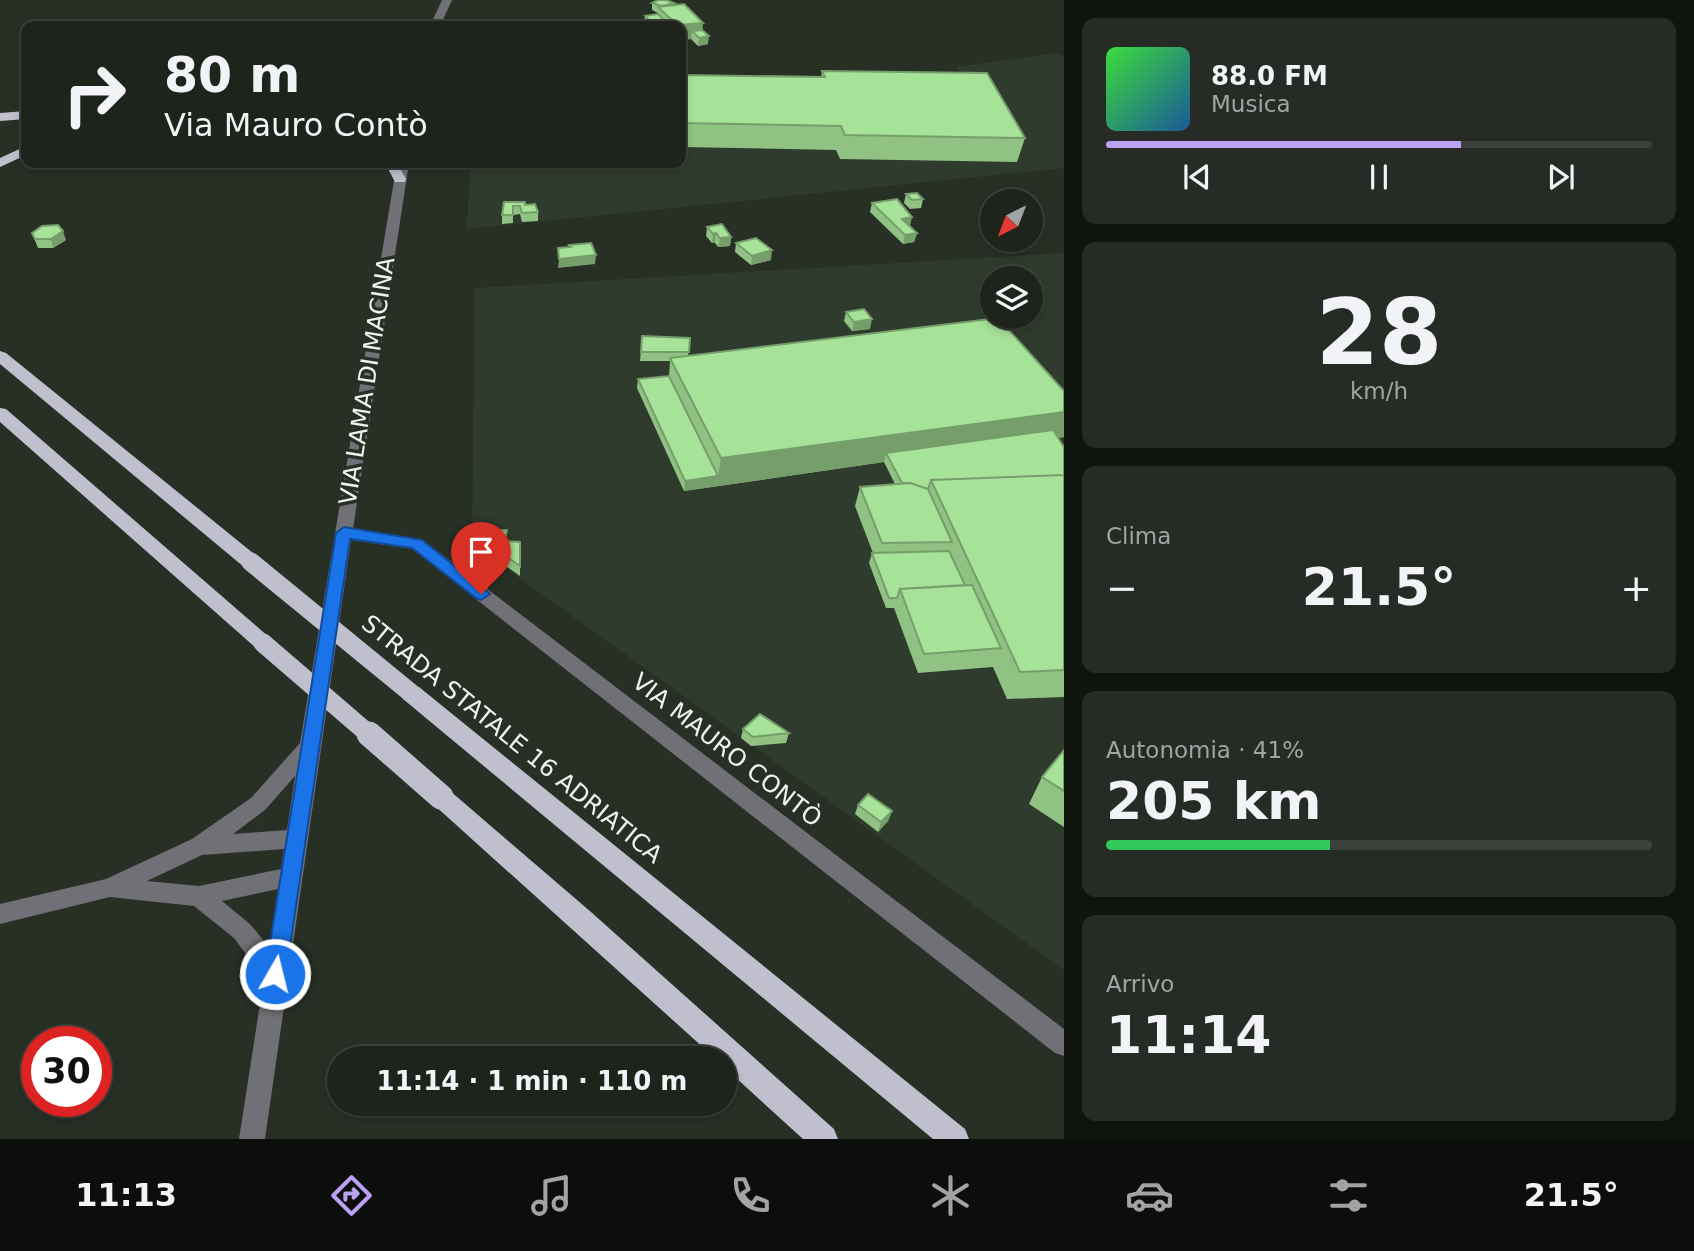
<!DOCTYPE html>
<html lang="it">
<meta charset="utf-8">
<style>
body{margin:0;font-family:"DejaVu Sans",sans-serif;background:#262c25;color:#f1f3f6;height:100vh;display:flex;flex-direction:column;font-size:26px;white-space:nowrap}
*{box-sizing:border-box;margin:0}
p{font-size:23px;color:#a1a4a3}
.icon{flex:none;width:38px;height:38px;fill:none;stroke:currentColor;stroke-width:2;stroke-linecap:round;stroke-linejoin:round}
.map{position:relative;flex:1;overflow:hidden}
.side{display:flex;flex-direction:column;gap:18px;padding:18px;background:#10140f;width:630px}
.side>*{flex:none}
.guide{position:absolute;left:21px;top:21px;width:665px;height:147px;border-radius:14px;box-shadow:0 4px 10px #0003,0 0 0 2px #3c413b;background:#1e241c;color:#f1f3f6;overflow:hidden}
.needle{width:46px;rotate:222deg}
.controls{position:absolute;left:980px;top:189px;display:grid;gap:14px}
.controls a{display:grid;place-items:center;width:63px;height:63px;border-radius:50%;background:#1e241c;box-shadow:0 4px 10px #0003,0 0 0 2px #3c413b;font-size:35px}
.speed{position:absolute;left:21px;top:1026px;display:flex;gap:14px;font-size:35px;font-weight:700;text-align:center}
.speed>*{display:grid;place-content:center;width:91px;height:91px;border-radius:50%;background:#1e241c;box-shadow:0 4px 10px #0003,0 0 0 2px #3c413b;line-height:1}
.speed .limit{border:10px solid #d22;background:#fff;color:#111}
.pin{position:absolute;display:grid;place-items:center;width:60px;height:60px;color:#fff;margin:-72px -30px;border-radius:50% 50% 50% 0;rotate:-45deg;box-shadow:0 0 7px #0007}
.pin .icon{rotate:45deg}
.me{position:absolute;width:77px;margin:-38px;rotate:8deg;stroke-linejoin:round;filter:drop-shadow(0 0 5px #0008)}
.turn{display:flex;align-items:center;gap:24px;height:147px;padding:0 28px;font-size:32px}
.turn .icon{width:91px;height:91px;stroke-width:2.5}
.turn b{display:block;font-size:49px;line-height:60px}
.big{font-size:52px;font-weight:600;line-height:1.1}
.side .widget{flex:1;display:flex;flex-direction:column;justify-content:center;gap:10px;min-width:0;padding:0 24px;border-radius:14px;background:#262c25}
.side .dial{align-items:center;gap:0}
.dial b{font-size:91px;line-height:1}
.song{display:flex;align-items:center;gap:21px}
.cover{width:84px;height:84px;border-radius:10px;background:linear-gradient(135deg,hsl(120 70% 55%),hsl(210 70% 35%))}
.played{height:7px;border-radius:4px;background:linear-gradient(90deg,#bca0f2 65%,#3c413b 65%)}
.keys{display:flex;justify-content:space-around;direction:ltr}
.heat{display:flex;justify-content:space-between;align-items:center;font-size:38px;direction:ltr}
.charge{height:10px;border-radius:5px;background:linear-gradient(90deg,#34c759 41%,#3c413b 0)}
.trip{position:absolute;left:327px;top:1046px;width:410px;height:70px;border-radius:35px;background:#1e241c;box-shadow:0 4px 10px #0003,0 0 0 2px #3c413b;font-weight:600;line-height:70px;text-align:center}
.tabs{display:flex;height:112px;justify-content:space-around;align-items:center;background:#0c0e0b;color:#a1a4a3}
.tabs .icon{width:49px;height:49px}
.tabs .selected{color:#bca0f2}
.tabs b{font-size:32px;color:#f1f3f6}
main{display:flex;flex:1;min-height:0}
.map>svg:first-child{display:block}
.built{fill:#2f3b2c;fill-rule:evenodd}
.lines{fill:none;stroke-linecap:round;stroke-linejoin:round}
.minor{fill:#707076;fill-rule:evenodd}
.trunk{fill:#c0bfce;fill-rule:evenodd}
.trunk-bridge-far1{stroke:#c0bfce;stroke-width:19}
.trunk-bridge{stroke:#c0bfce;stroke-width:25}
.wall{fill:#90c284}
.shaded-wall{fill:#759e6b}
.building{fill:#a7e299;stroke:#759e6b;stroke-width:2}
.route{fill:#1a73e8;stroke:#114b97;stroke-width:2}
.labels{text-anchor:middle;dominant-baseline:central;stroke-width:7;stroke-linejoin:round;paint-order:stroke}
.street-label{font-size:24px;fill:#eff4ee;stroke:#283026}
</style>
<main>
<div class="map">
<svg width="1064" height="1139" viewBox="0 0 1064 1139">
<rect width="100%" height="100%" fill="#283026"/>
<path class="built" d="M1057 53 1064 57V168L467 229 470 163H681V87L980 95 956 67Z
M1064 253V970L472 544 475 288ZM992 278H1031V317H992Z"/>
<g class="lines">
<path class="minor" d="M442 0H452L440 26H430Z
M397 163H409L353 529 423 540 1064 1029V1056L1055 1053 412 549 351 540 265 1139H239L264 978 234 938 194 906 110 897 0 924V904L106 879 192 839 251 798 300 743ZM295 776 287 830 233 834 265 810ZM284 849 281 869 199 886 147 881 202 855ZM278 889 269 947 250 924 222 901Z"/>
<path class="trunk" d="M26 111V119L0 121V113Z
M26 146V155L0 167V158Z
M385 163H397L406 179 405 182H395Z
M0 351 6 353 258 557 261 562 258 567H244L0 364Z
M0 408 6 409 270 638 273 643 270 648 263 651 256 648 0 422Z
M411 685 419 687 965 1129 969 1139H933L403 699 400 693 403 687Z
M441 787 449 790 591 912 834 1129 838 1139H803L724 1067V1059H716L433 804 430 797 433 790Z"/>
<path class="trunk-bridge-far1" d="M251 562 411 693
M263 643 371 736"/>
<path class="trunk-bridge" d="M369 734 441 797"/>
</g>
<path class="wall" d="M652 3H674V5L702 30 708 44 698 46 691 39 681 40V26H647L644 24 645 16 658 14V13L652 10Z
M822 71 1025 138 1017 162 840 159 836 150 681 147V75L821 77Z
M545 163H599V167L545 165Z
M906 194 923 199 921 208 910 209 904 203Z
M504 202 525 205 538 212V221L522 222 520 214 513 215V223L502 224V215Z
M872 203 910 226 917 233 914 242 903 244 870 212Z
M707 227 731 237 730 246 718 247 715 243H712L706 236Z
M32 233 66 240 53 248H38Z
M736 243 771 260 751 265 735 252Z
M846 312 870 329 852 331 844 321Z
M642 336 690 338 688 356 1064 437 1058 438 1064 447V697L1007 699 993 667 918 673 894 608H886L869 563 872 553H873L855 506 860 487 895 484 884 462 684 491 637 388 638 379 669 376 670 361H640Z
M507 541 520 542V576L486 552V542Z
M743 729 789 733 786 743 751 746 741 738Z
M1064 750V827L1029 804 1042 777Z
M858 805 892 811 888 821 878 832 855 814Z"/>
<path class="shaded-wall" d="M703 23 702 38 709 36 708 44 698 46 699 38 692 31 691 39 681 40V26L677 25Z
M912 217 910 226 902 219Z
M63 231 66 240 53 248 51 239Z
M716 233 715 243H712L713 234Z
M917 233 914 242 903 244 905 235Z
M731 237 730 246 718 247 720 238Z
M772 250 771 260 751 265 752 256Z
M596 255 595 264 558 268 559 259Z
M872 319 870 329 852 331 854 322Z
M1064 412V437L891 461 886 453 884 462 684 491 685 481 718 476 721 458Z
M892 811 888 821 878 832 881 822Z"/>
<path class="building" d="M658 0H666L674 3 662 6 652 3Z
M684 4 703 23 677 25 658 7Z
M658 14 670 26H655L645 16Z
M702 30 709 36 699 38 692 31Z
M822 71 987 73 1025 138 845 135 841 126 681 123V75L825 77Z
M917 193 923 199 912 200 906 194Z
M897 199 912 217 902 219 917 233 905 235 872 203Z
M504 202H525V205L535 204 538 212 522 213 520 206H513V215H502Z
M722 224 731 237 720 238 716 233 713 234 707 227Z
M58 225 63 231 51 239H35L32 233 42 226Z
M756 238 772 250 752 256 736 243Z
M591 243 596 255 559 259 558 248 571 247 569 245Z
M864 309 872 319 854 322 846 312Z
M998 318 1064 391V412L721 458 670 358Z
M642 336 690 338 689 352H641Z
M669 376 718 476 685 481 638 379Z
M1053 430 1064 447V475L931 480 928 489 910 483H902L886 453Z
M1064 475V670L1020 672 931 480Z
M910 483 928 489 952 542 882 543 860 487Z
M487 530H507L505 541 520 542V566L486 542Z
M949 551 965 585 900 589 897 598H889L872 553Z
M972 585 1001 648 924 654 900 589Z
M760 714 789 733 753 737 743 729Z
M1064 750V791L1042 777Z
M868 794 892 811 881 822 858 805Z"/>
<path class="route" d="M344 527 422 540 490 594 481 600 476 598 412 548 350 539 286 974 283 981 275 984 268 981 265 974 336 533Z"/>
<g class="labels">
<g class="street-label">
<text transform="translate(367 381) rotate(-81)">VIA LAMA DI MACINA</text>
<text transform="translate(512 739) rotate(39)">STRADA STATALE 16 ADRIATICA</text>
<text transform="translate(727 750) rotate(38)">VIA MAURO CONTÒ</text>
</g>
</g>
</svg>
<div class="controls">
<a><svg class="needle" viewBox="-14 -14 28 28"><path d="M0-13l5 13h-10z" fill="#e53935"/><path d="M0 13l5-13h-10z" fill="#a1a4a3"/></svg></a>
<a><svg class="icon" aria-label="layers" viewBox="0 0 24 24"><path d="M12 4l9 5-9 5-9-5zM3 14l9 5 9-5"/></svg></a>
</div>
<div class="speed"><div class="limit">30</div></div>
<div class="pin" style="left:481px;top:594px;background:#d93025"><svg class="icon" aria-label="arrive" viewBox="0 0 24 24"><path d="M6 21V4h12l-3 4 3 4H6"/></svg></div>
<svg class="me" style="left:275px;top:974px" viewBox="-20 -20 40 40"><circle r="17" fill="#1a73e8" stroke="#fff" stroke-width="3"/><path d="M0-11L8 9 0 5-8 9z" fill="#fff"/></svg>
<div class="trip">11:14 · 1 min · 110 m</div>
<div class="guide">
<div class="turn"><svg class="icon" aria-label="right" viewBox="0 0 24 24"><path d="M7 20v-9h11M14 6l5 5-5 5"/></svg><div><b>80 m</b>Via Mauro Contò</div></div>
</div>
</div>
<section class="side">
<div class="widget">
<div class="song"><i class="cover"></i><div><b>88.0 FM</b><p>Musica</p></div></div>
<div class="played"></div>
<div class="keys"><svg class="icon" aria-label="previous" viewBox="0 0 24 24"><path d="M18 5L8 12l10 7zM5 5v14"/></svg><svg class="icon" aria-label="pause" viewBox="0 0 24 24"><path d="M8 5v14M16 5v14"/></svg><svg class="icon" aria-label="next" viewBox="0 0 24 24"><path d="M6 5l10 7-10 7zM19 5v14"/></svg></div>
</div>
<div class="widget dial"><b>28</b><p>km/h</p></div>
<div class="widget"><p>Clima</p>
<div class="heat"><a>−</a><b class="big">21.5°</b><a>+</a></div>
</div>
<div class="widget"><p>Autonomia · 41%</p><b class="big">205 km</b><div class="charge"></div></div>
<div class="widget"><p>Arrivo</p><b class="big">11:14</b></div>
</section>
</main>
<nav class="tabs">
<b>11:13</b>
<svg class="icon selected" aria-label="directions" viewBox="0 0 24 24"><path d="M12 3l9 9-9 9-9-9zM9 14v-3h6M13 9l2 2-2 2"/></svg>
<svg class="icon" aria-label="music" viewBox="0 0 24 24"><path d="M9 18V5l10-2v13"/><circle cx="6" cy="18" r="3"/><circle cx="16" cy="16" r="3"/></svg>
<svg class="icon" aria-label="phone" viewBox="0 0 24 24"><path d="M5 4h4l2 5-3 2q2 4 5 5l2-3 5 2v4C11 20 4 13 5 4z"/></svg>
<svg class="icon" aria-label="climate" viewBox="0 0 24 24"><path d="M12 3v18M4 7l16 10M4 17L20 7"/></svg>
<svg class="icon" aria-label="car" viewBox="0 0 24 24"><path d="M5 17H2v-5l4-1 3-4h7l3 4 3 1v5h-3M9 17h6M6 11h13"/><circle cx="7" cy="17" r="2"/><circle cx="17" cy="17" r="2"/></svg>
<svg class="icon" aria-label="filters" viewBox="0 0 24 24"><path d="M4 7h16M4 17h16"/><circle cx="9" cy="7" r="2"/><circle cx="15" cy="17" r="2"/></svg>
<b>21.5°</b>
</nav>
